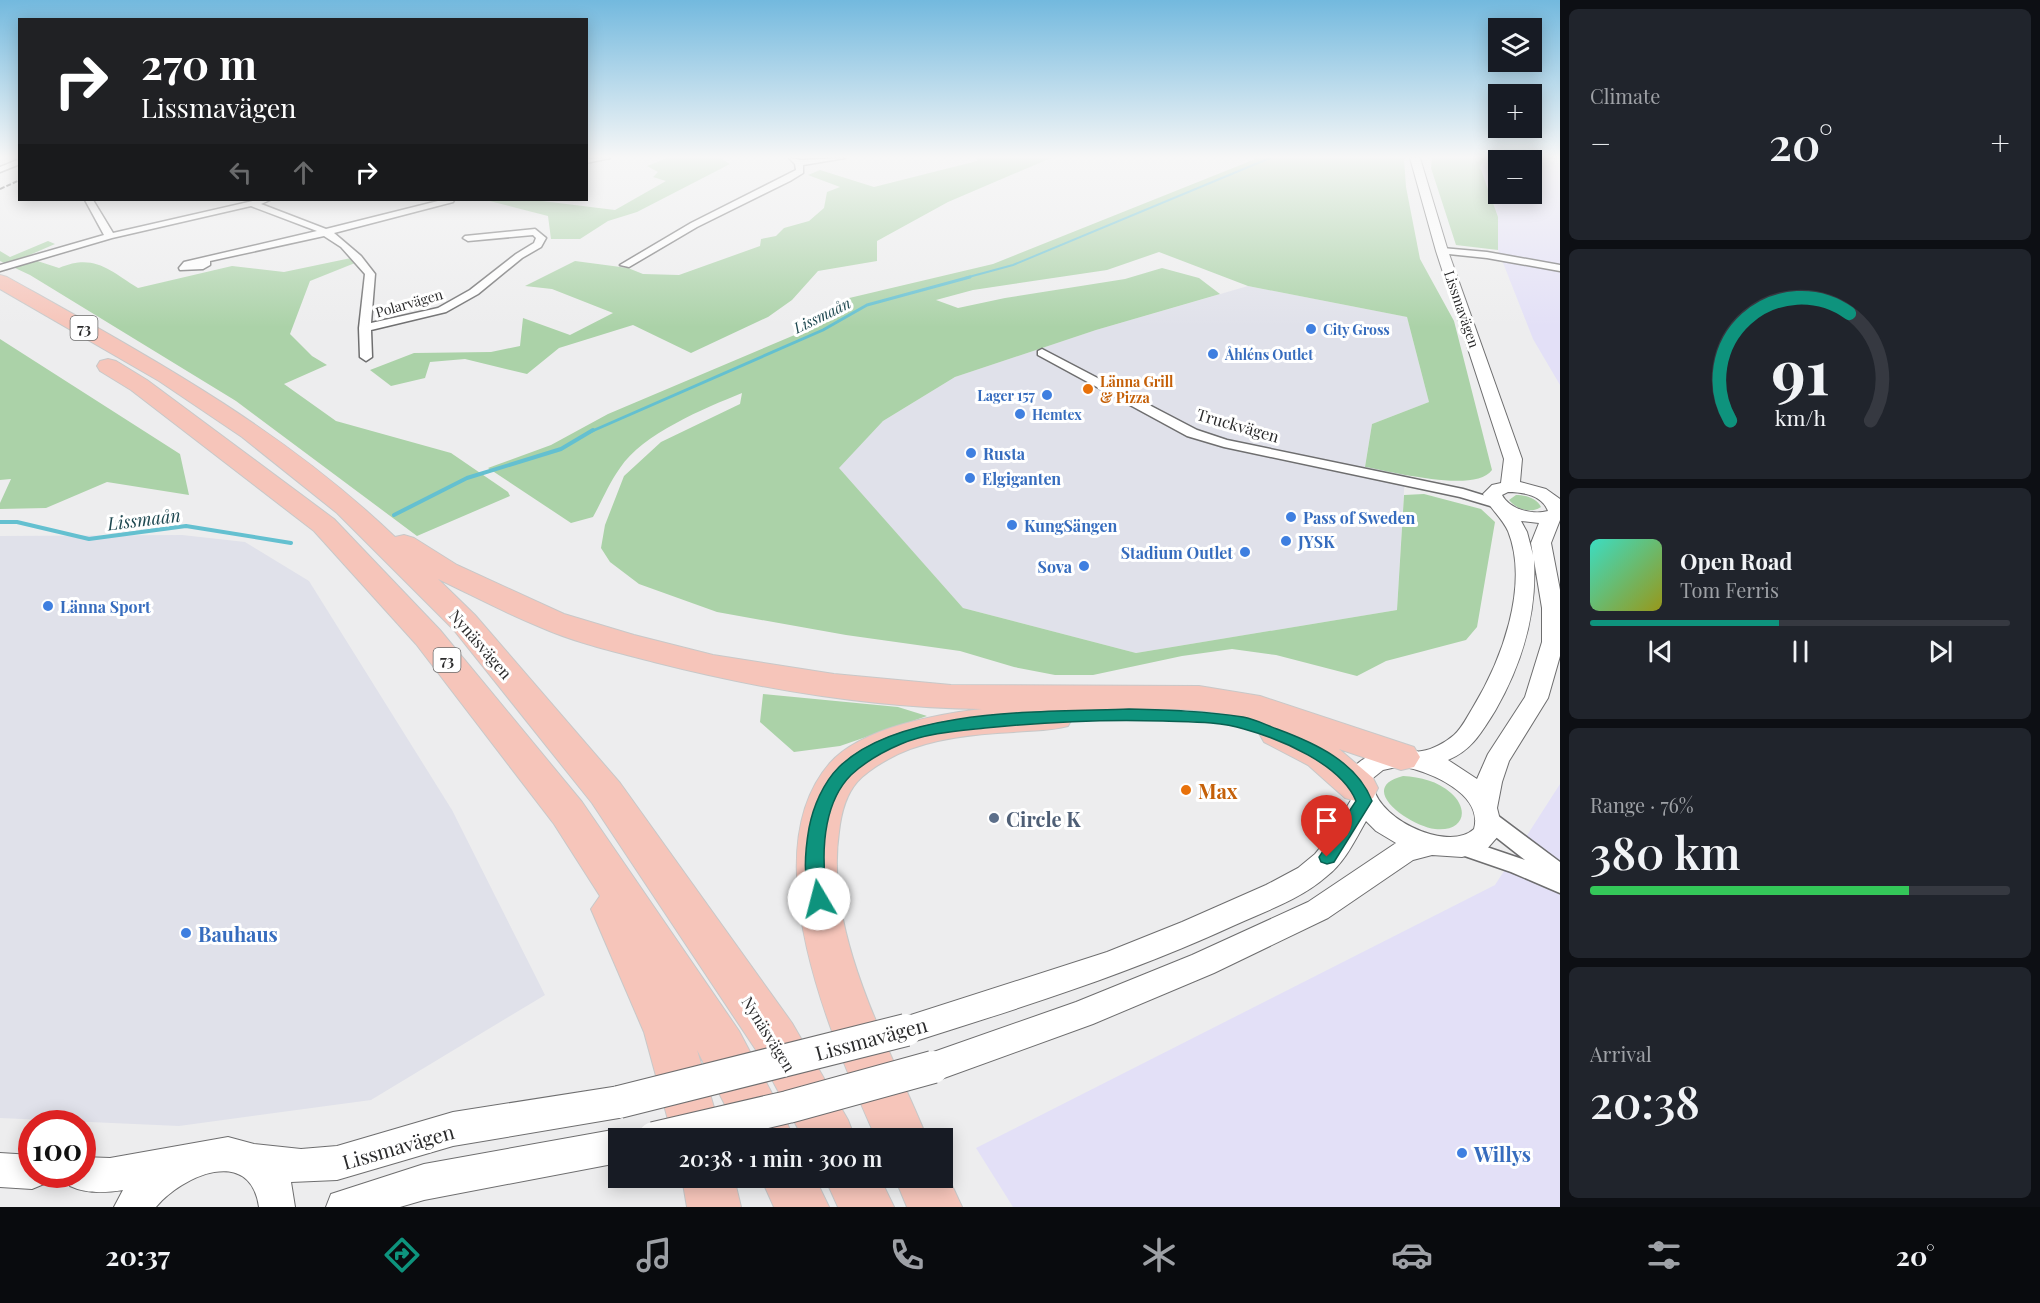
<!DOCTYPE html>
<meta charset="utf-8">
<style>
body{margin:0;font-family:"Playfair Display",serif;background:#20242c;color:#f1f3f6;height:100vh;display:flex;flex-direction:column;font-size:22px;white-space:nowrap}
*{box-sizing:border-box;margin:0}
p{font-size:20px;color:#9ea1a6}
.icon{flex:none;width:33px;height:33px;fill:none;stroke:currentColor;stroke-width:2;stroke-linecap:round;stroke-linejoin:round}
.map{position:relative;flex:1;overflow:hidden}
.panel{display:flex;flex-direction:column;gap:9px;padding:9px;background:#0d0f14;width:480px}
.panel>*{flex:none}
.hud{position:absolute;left:18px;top:18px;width:570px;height:183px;border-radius:0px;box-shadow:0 3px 15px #0003;background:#202124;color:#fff;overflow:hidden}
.fabs{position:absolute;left:1488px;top:18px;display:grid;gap:12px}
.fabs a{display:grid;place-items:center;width:54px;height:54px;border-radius:0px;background:#171b24;box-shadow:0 3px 15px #0003;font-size:30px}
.speed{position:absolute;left:18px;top:1110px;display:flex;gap:12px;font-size:30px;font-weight:700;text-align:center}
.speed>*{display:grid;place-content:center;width:78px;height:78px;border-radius:50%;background:#171b24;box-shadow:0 3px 15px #0003;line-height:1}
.speed .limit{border:9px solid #d22;background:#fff;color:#111}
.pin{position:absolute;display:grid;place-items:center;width:51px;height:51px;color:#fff;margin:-62px -26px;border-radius:50% 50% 50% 0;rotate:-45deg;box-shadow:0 0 6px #0007}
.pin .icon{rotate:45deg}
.me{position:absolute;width:66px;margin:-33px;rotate:352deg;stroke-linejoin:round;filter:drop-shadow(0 0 4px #0008)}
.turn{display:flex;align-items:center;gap:21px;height:126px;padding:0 24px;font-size:27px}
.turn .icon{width:78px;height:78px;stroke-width:2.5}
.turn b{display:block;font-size:42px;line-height:51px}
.lanes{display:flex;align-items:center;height:57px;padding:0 24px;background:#0003;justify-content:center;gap:30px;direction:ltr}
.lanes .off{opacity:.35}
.big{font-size:45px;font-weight:600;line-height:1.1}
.panel .tile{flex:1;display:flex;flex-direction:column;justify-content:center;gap:9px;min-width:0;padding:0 21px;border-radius:9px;background:#20242c}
.panel .dial{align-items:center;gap:0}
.dial svg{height:156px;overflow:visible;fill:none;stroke:#363941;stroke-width:7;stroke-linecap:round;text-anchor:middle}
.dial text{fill:#f1f3f6;stroke:none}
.song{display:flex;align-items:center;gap:18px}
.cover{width:72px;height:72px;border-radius:9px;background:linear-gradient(135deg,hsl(170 70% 55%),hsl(60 70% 35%))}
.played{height:6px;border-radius:3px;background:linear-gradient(90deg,#0e937d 45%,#363941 45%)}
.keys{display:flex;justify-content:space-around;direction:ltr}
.heat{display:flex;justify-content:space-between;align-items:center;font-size:33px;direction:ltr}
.charge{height:9px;border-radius:4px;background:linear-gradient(90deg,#34c759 76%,#363941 0)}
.trip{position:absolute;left:608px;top:1128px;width:345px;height:60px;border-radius:0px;background:#171b24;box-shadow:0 3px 15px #0003;font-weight:600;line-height:60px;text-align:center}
.tabs{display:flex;height:96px;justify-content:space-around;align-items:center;background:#090b0e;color:#9ea1a6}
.tabs .icon{width:42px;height:42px}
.tabs .on{color:#0e937d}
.tabs b{font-size:27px;color:#f1f3f6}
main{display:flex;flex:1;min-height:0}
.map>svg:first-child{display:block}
.built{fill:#e0e1ea}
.industrial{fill:#e3e0f7;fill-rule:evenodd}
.green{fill:#abd2a8}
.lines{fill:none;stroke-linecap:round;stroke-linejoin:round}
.stream-far2{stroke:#64c0d0;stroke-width:2}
.stream-far1{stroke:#64c0d0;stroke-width:3}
.stream{stroke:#64c0d0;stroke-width:4}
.minor-casing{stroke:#6e6e6f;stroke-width:3}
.tertiary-casing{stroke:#6e6e6f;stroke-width:2}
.motorway-casing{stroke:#c8c8c8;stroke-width:2}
.minor{fill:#fff;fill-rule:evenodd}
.tertiary{fill:#fff;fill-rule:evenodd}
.motorway{fill:#f6c5ba;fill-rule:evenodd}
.rail{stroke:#3f3f40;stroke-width:2;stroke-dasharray:5 2;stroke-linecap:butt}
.tertiary-bridge-casing{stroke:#6e6e6f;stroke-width:34;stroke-linecap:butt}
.tertiary-bridge{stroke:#fff;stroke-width:32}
.route{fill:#0e937d;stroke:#096051;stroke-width:1.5}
.shop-dot{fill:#3f7fe0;stroke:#fff;stroke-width:2}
.food-dot{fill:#e8710a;stroke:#fff;stroke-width:2}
.service-dot{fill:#5c6f8a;stroke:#fff;stroke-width:2}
.labels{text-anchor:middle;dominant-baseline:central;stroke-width:6;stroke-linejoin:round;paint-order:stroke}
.far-street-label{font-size:14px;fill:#2b2b2c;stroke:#fff}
.far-shop-label{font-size:14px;font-weight:bold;fill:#366cbe;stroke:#fff;text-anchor:start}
.far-food-label{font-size:14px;font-weight:bold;fill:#c56008;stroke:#fff;text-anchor:start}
.far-water-label{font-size:15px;font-style:italic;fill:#1e4850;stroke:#fff}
.shield{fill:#fff;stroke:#6b6b6b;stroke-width:1.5}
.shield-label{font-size:15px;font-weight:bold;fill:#2b2b2c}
.street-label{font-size:16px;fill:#2b2b2c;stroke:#fff}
.shop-label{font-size:16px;font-weight:bold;fill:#366cbe;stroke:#fff;text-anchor:start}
.water-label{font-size:18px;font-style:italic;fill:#1e4850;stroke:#fff}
.near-food-label{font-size:20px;font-weight:bold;fill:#c56008;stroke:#fff;text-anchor:start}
.near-service-label{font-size:20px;font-weight:bold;fill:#4e5e75;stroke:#fff;text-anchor:start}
.near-shop-label{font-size:20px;font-weight:bold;fill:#366cbe;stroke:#fff;text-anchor:start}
.near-street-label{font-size:20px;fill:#2b2b2c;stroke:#fff}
</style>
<main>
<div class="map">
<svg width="1560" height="1207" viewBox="0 0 1560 1207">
<rect width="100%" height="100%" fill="#ededee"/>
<path class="built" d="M1248 286 1407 317 1429 402 1372 424 1365 466 1405 474 1397 610 1136 653 963 608 838 468 883 421 955 377 1096 330Z
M182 535 245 542 309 581 452 810 545 995 371 1100 179 1126 0 1118V536Z"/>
<path class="industrial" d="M1485 158H1560V385L1533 339 1498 250V217L1480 167ZM1498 160H1532V194H1498Z
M1560 784V1207H1013L976 1148 1495 885Z"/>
<path class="green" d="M667 158H720L730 164 637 212 608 221 580 239H551L548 216 486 200H534L615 210 666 181 653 177 658 172 647 166Z
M978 158H1051L948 202 877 241V261L818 271 792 300 768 317 691 353 633 325 559 348 527 374 465 359 430 362 425 378 391 386 370 370 414 353 491 352 520 346 523 318 570 335 613 313 552 289 525 286 575 261 628 268 643 274 679 275 760 246 761 239 776 236 784 228 809 221 824 208 827 192 840 187 808 175 820 170 874 187 977 161Z
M1258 158H1404L1406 187 1420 259 1454 321 1492 470C1475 494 1390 471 1365 467L1372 424 1429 402 1407 317 1248 286 1159 252 1107 270 973 290 936 300 958 308 1005 298 1125 279 1162 268 1199 278 1220 294 1096 330 955 377 883 421 839 468 963 608 1136 653 1397 610 1404 495 1424 494 1481 509 1495 522 1477 627 1466 640 1386 661 1357 676 1276 655 1232 649 1182 656 1093 675H1055L1014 667 960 651 846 635 717 612 639 584 610 562 601 548 605 525 624 476 661 442 740 404 742 393C705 408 642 434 620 468 609 483 602 501 593 517L571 523 488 468 551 445 608 414 797 334 830 313 845 299 993 264Z
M1432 158H1485L1480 167 1498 217V250L1456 245 1431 168Z
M48 241 55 244 25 257 59 268C94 253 109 270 138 288L232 266 284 272 351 258 355 263 310 281 290 334 312 356 327 365 284 384 336 421 451 453 508 492 510 496 417 536 236 401 30 275 0 261V251L10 257Z
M0 339 180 454 189 495 107 482 46 508 0 509V503L11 479 0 480Z
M1516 495C1525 495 1537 498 1541 507 1531 514 1516 509 1509 500Z
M763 694 898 707 927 716 840 746 794 752 760 722Z
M1403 776C1421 777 1437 781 1451 793 1471 811 1462 832 1435 829 1410 826 1355 788 1403 776Z"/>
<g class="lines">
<path class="stream-far2" d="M965 278 1013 265 1270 158"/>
<path class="stream-far1" d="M590 432 823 330 867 305 970 277"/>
<path class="stream" d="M394 515 467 478 561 449 593 430
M0 522H17L89 539 186 526 291 543"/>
<defs>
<path id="minor" d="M610 158 586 163V159Z
M789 158 801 160 845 158 803 165V173L790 181 697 227 629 267 620 265 691 223 796 170 795 164Z
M20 159V164L0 172V167Z
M85 200H93L113 233 257 200H270L261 204 326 229 442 200H454L453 202 334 233 361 256 375 274 371 323 438 308 470 290 516 254 534 243 536 238 533 235 468 241 463 238 465 236 535 229 546 238 541 247 522 258 478 294 446 312 371 330 372 357 366 361 360 357 359 328 365 274 341 247 324 236 210 261V265L203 269 180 270 179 268 184 262 317 231 251 206 112 238 0 271V265L104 235Z
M1442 248 1487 252 1560 265V271L1487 258 1439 253V249Z
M1042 349 1197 430 1227 440 1463 489 1502 501 1504 504 1497 508 1460 497 1224 447 1187 436 1038 355V351Z
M1490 813 1497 815 1560 862V893L1511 872 1456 853 1452 847 1456 841 1463 839 1525 860 1483 827 1480 821 1483 815Z"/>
<path id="tertiary" d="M1410 158H1420L1448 251 1522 459 1520 482 1546 489 1560 499V520L1551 543 1560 590V656L1548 698 1509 761 1502 782 1497 808 1501 824 1499 835 1486 850 1462 857 1432 855 1413 860 1328 918 1214 973 1093 1024 933 1082 922 1078 917 1067 922 1056 1076 1002 1192 955 1308 902 1396 843 1376 831 1366 821C1355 840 1345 862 1327 876 1301 899 1266 911 1235 925 1129 974 1017 1009 906 1044L895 1040 890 1030 895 1020 1107 952 1182 922 1266 885 1298 868 1315 854 1328 838 1351 800C1334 768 1373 749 1400 748 1407 748 1415 753 1422 751 1432 750 1446 742 1454 735 1462 728 1467 717 1472 709 1501 662 1530 586 1508 531 1501 516 1489 508 1483 494L1492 485 1501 483 1504 459 1436 251ZM1508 492C1523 492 1542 495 1548 511 1533 515 1510 510 1502 495ZM1521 521 1539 523 1531 543 1533 555 1527 532ZM1534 560 1542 608V642L1525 697 1488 754 1477 779 1448 760C1472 750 1481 733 1495 711 1522 664 1537 615 1534 560ZM1401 766C1428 771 1484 793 1474 829 1447 854 1368 815 1373 778L1383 770Z
M619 1086 631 1091 636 1102 631 1113 619 1118 453 1146 337 1180 291 1182 295 1207H259C250 1145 182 1176 156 1207H114L123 1190C105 1193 87 1194 70 1186L65 1174H82V1157L110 1158 228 1137 254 1144 301 1149 337 1146 453 1112Z
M618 1129 630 1134 632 1138H618V1163L424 1200 400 1207H326L331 1194 424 1164Z
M0 1153 32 1155V1174H48L44 1184 32 1189 0 1187Z"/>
<path id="motorway" d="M0 275 7 277C146 355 279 426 395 537L404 535 414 538 457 565 564 614 634 635 713 655 834 674 951 685 1199 686 1260 696 1414 747 1420 757 1414 767 1401 770 1339 749 1373 778 1378 788 1373 798 1359 802 1345 798 1308 765 1264 742 1259 733 1265 724C1202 702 1134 710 1069 711L1073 717 1068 726C1050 731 1032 730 1014 732 976 734 933 738 898 754 884 761 868 770 857 782 845 796 841 814 839 832 824 934 890 1047 927 1138H876C834 1043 750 855 830 763 861 728 937 714 982 709 872 708 760 689 654 662 616 652 576 643 540 627 505 613 472 595 438 579L475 615 620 783 792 1023 848 1120 855 1138H803L758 1053 592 803 453 629 337 513 242 437 159 381 0 289Z
M108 359 116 361 147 380 334 519 440 630 582 802 739 1031 786 1120 793 1138H742L697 1050 723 1138H673L644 1032 591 909 600 896 554 824 416 644 314 531 131 390 100 371 97 366 100 361Z
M942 1164 962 1207H907L895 1178H942Z
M682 1178H734L741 1207H687Z
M761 1178H815L829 1207H774Z
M825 1178H880L894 1207H838Z"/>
</defs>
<use href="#minor" class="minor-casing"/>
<use href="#tertiary" class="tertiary-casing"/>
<use href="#motorway" class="motorway-casing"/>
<use href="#minor" class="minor"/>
<use href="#tertiary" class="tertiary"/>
<use href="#motorway" class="motorway"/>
<path class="rail" d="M0 189 20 180"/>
<defs>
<path id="tertiary-bridge" d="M619 1102 906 1030
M654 1138 788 1107 933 1067"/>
</defs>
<use href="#tertiary-bridge" class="tertiary-bridge-casing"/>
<use href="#tertiary-bridge" class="tertiary-bridge"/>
</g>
<linearGradient id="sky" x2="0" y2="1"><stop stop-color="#73b9de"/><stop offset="0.48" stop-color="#f7f7f7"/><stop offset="1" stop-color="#f7f7f7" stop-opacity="0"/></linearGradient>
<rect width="1560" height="327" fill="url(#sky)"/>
<path class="route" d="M1129 709C1167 710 1205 711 1243 717 1255 719 1266 725 1277 729 1315 743 1357 762 1372 801L1334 862 1327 864 1321 862 1319 857 1356 801C1341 764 1280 739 1244 729 1218 721 1189 722 1163 721 1103 719 1044 722 985 728 957 731 927 733 901 744 882 752 865 762 851 775 825 801 822 845 825 878 826 888 830 896 826 905L819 907 813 905C802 883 805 851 809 828 813 807 823 783 839 767 900 707 1047 712 1129 709Z"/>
<g class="shop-dot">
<circle cx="1311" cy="329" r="6"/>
<circle cx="1213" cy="354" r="6"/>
<circle cx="1047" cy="395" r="6"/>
<circle cx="1020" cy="414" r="6"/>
<circle cx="971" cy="453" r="6"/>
<circle cx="970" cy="478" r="6"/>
<circle cx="1291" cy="517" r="6"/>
<circle cx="1012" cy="525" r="6"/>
<circle cx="1286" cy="541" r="6"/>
<circle cx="1245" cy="552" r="6"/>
<circle cx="1084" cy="566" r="6"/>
<circle cx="48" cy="606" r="6"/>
<circle cx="186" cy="933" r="6"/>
<circle cx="1462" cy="1153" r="6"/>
</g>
<g class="food-dot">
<circle cx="1088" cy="389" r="6"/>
<circle cx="1186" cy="790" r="6"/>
</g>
<circle class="service-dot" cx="994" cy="818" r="6"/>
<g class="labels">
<g class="far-street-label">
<text transform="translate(409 303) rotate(-16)">Polarvägen</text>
<text transform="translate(1462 309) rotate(71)">Lissmavägen</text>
</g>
<g class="far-shop-label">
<text x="1323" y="329">City Gross</text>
<text x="1225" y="354">Åhléns Outlet</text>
<text x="1035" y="395" text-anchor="end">Lager 157</text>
<text x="1032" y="414">Hemtex</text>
</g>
<g class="far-food-label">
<text x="1100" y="381">Länna Grill<tspan x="1100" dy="16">&amp; Pizza</tspan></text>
</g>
<g class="far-water-label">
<text transform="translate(822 315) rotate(-26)">Lissmaån</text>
</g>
<g class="shield">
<rect x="70.5" y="316" width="27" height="24" rx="4.5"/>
<rect x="433.5" y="648" width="27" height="24" rx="4.5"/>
</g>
<g class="shield-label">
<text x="84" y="328">73</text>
<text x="447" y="660">73</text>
</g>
<g class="street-label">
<text transform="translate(1238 425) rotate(16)">Truckvägen</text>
<text transform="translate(481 644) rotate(49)">Nynäsvägen</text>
<text transform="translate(769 1034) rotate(58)">Nynäsvägen</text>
</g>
<g class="shop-label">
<text x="983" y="453">Rusta</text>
<text x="982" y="478">Elgiganten</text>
<text x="1303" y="517">Pass of Sweden</text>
<text x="1024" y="525">KungSängen</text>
<text x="1298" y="541">JYSK</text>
<text x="1233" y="552" text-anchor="end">Stadium Outlet</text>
<text x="1072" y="566" text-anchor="end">Sova</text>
<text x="60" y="606">Länna Sport</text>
</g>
<g class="water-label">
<text transform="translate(144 519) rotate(-7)">Lissmaån</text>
</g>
<g class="near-food-label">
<text x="1198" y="790">Max</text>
</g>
<g class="near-service-label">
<text x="1006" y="818">Circle K</text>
</g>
<g class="near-shop-label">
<text x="198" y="933">Bauhaus</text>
<text x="1474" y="1153">Willys</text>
</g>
<g class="near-street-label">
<text transform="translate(871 1038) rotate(-15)">Lissmavägen</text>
<text transform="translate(398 1146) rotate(-16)">Lissmavägen</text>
</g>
</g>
</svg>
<div class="fabs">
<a><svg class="icon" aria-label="layers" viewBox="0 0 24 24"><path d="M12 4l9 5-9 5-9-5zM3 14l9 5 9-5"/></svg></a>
<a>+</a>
<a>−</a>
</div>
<div class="speed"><div class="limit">100</div></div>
<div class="pin" style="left:1327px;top:857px;background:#d93025"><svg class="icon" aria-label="arrive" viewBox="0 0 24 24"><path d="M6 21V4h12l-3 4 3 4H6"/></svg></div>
<svg class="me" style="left:819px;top:899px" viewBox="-20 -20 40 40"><circle r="19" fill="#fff"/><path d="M0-13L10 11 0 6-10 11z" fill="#0e937d"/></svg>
<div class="trip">20:38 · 1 min · 300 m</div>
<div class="hud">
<div class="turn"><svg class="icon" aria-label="right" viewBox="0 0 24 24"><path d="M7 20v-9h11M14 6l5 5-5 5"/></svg><div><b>270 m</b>Lissmavägen</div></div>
<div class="lanes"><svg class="icon off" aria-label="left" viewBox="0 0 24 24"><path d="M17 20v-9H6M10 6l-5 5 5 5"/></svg><svg class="icon off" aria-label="ahead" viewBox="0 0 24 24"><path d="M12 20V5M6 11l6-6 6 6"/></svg><svg class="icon" aria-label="right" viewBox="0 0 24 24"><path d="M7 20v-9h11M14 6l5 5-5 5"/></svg></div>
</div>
</div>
<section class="panel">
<div class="tile"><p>Climate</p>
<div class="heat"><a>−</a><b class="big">20°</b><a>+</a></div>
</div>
<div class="tile dial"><svg viewBox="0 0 100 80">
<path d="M14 69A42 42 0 1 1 86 69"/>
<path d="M14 69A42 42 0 0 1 75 14" stroke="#0e937d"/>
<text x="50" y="56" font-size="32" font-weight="700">91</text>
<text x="50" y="72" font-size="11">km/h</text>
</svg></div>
<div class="tile">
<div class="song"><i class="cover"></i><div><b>Open Road</b><p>Tom Ferris</p></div></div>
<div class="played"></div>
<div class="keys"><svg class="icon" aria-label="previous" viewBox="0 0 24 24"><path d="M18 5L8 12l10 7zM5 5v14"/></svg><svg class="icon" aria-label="pause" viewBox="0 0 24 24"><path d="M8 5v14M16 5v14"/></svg><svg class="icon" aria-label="next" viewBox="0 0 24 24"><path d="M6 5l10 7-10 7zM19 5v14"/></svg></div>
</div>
<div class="tile"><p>Range · 76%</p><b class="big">380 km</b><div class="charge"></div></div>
<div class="tile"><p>Arrival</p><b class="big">20:38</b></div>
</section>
</main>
<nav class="tabs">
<b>20:37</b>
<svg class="icon on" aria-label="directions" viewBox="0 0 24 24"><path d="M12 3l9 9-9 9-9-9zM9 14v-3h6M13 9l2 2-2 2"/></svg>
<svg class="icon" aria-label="music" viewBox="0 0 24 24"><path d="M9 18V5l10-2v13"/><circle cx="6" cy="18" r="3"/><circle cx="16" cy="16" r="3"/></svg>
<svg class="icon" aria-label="phone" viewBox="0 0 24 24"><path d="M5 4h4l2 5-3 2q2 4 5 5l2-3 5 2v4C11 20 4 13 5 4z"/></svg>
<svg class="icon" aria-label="climate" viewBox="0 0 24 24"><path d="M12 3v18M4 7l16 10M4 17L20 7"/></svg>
<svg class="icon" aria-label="car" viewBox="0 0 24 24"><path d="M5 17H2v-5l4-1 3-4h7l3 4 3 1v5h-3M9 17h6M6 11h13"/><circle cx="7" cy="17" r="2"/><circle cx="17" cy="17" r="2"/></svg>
<svg class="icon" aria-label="filters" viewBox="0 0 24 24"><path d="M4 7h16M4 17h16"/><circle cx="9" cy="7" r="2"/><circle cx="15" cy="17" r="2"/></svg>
<b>20°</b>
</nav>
